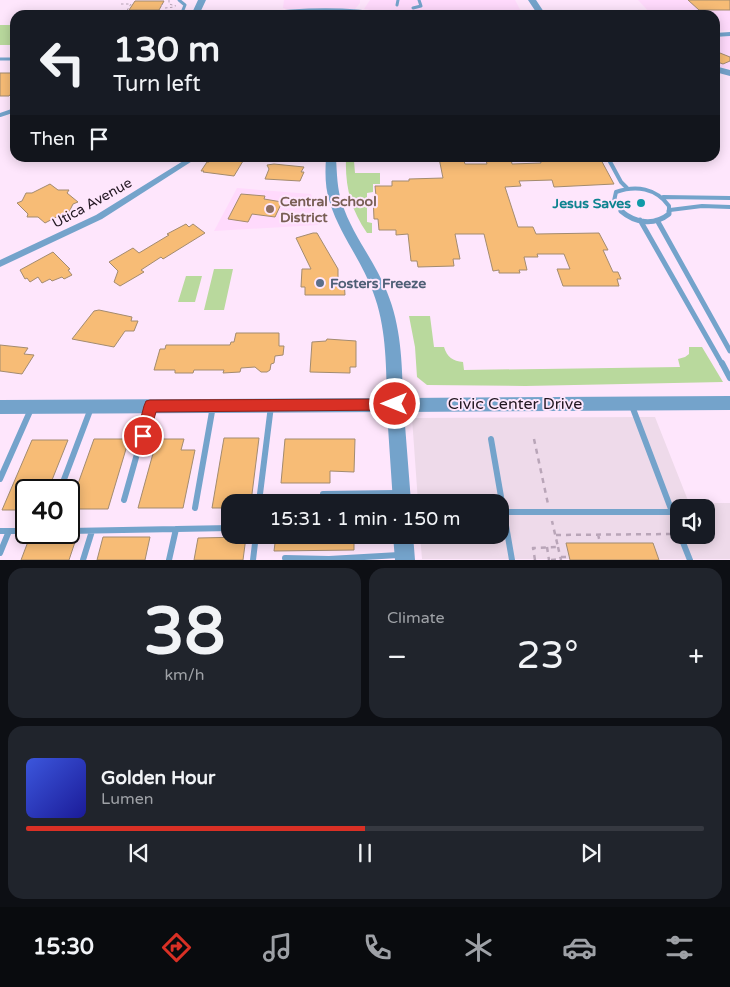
<!DOCTYPE html>
<meta charset="utf-8">
<style>
body{margin:0;font-family:"Varela Round",sans-serif;background:#20242c;color:#f1f3f6;height:100vh;display:flex;flex-direction:column;font-size:19px;white-space:nowrap}
*{box-sizing:border-box;margin:0}
p{font-size:16px;color:#9ea1a6}
.icon{flex:none;width:28px;height:28px;fill:none;stroke:currentColor;stroke-width:2;stroke-linecap:round;stroke-linejoin:round}
.map{position:relative;height:560px;overflow:hidden}
.details{display:flex;flex-direction:column;gap:8px;padding:8px;background:#0d0f14;flex:1}
.details>*{flex:none}
.guide{position:absolute;left:10px;top:10px;width:710px;height:152px;border-radius:15px;box-shadow:0 2px 12px #0003;background:#171b24;color:#f1f3f6;overflow:hidden}
.tools{position:absolute;left:670px;top:499px;display:grid;gap:10px}
.tools a{display:grid;place-items:center;width:45px;height:45px;border-radius:10px;background:#171b24;box-shadow:0 2px 12px #0003;font-size:25px}
.speed{position:absolute;left:15px;top:479px;display:flex;gap:10px;font-size:25px;font-weight:700;text-align:center}
.speed>*{display:grid;place-content:center;width:65px;height:65px;border-radius:50%;background:#171b24;box-shadow:0 2px 12px #0003;line-height:1}
.speed .limit{border:2px solid #111;border-radius:8px;background:#fff;color:#111}
.pin{position:absolute;display:grid;place-items:center;width:42px;height:42px;color:#fff;margin:-21px;border:2px solid #fff;border-radius:50%;box-shadow:0 1px 5px #0007}
.me{position:absolute;width:55px;margin:-28px;rotate:270deg;stroke-linejoin:round;filter:drop-shadow(0 0 4px #0008)}
.turn{display:flex;align-items:center;gap:18px;height:105px;padding:0 20px;font-size:22px}
.turn .icon{width:65px;height:65px;stroke-width:2.5}
.turn b{display:block;font-size:35px;line-height:42px}
.then{display:flex;align-items:center;height:48px;padding:0 20px;background:#0003;gap:10px;font-size:19px}
.big{font-size:38px;font-weight:600;line-height:1.1}
.details .widget{flex:1;display:flex;flex-direction:column;justify-content:center;gap:8px;min-width:0;padding:0 18px;border-radius:15px;background:#20242c}
.details .dial{align-items:center;gap:0}
.dial b{font-size:65px;line-height:1}
.song{display:flex;align-items:center;gap:15px}
.cover{width:60px;height:60px;border-radius:8px;background:linear-gradient(135deg,hsl(230 70% 55%),hsl(240 70% 35%))}
.played{height:5px;border-radius:2px;background:linear-gradient(90deg,#d93025 50%,#363941 50%)}
.keys{display:flex;justify-content:space-around;direction:ltr}
.heat{display:flex;justify-content:space-between;align-items:center;font-size:28px;direction:ltr}
.details .tiles{flex:1;display:grid;gap:8px;grid-template-columns:1fr 1fr}
.widget:last-child{grid-column:span 2}
.trip{position:absolute;left:221px;top:494px;width:288px;height:50px;border-radius:15px;background:#171b24;box-shadow:0 2px 12px #0003;font-weight:600;line-height:50px;text-align:center}
.tabs{display:flex;height:80px;justify-content:space-around;align-items:center;background:#090b0e;color:#9ea1a6}
.tabs .icon{width:35px;height:35px}
.tabs .selected{color:#d93025}
.tabs b{font-size:22px;color:#f1f3f6}
.map>svg:first-child{display:block}
.built{fill:#ffdafc}
.medical{fill:#eedaea;fill-rule:evenodd}
.green{fill:#b9d99d}
.building{fill:#f7bc76;stroke:#a38b6f}
.lines{fill:none;stroke-linecap:round;stroke-linejoin:round}
.path-far1{stroke:#b9a5b8;stroke-width:1;stroke-dasharray:2.5 2.5;stroke-linecap:butt}
.path{stroke:#b9a5b8;stroke-width:2.5;stroke-dasharray:5 5;stroke-linecap:butt}
.service-far3{stroke:#74a3cb;stroke-width:3}
.service-far2{stroke:#74a3cb;stroke-width:4}
.service-far1{stroke:#74a3cb;stroke-width:5}
.service{stroke:#74a3cb;stroke-width:6}
.minor{fill:#74a3cb;fill-rule:evenodd}
.tertiary{fill:#74a3cb;fill-rule:evenodd}
.route{fill:#d93025;stroke:#8d1f18}
.culture-dot{fill:#0f9aa8;stroke:#fee6fc;stroke-width:2}
.education-dot{fill:#8d6e63;stroke:#fee6fc;stroke-width:2}
.service-dot{fill:#5c6f8a;stroke:#fee6fc;stroke-width:2}
.labels{text-anchor:middle;dominant-baseline:central;stroke-width:4;stroke-linejoin:round;paint-order:stroke}
.education-label{font-size:14px;font-weight:bold;fill:#785e54;stroke:#fee6fc;text-anchor:start}
.street-label{font-size:14px;fill:#211620;stroke:#fee6fc}
.culture-label{font-size:14px;font-weight:bold;fill:#0d838f;stroke:#fee6fc;text-anchor:end}
.service-label{font-size:14px;font-weight:bold;fill:#4e5e75;stroke:#fee6fc;text-anchor:start}
.near-street-label{font-size:16px;fill:#211620;stroke:#fee6fc}
</style>
<div class="map">
<svg width="730" height="560" viewBox="0 0 730 560">
<rect width="100%" height="100%" fill="#fee6fc"/>
<path class="built" d="M284 0H360V3L355 9H286L283 8Z
M370 0H515L523 15H398L364 9Z
M638 0H730V30L715 31V15H652Z
M730 36V69L715 66V38Z
M237 188 311 194 318 225 214 231Z"/>
<path class="medical" d="M655 417 689 503H730V559H422L420 535H500V502H418L412 418ZM679 508H706V535H679Z"/>
<path class="green" d="M0 25H15V45H0Z
M346 159 354 161 355 173H380V184H373V192L367 193V222L372 223V233H367C351 210 345 187 346 159Z
M214 269H233L224 310H204Z
M186 276H202L195 302H178Z
M409 316H430L434 347H444C447 357 453 361 463 362L464 370 680 367 678 359 685 357 689 354V347H702L723 382 525 386 427 385 417 377 415 347Z"/>
<path class="building" d="M688 0H730V10H699Z
M135 1H164L159 10H129Z
M715 51 730 57V61L723 64 715 61Z
M0 73H15V89L9 96H0Z
M212 158H217L243 161 234 176 203 172 204 171H201L207 162H209Z
M439 158H463L465 164H487L486 160 511 159 512 164 541 163 540 159 543 158H600L614 184 554 187 552 180 519 181 521 186 505 187 518 227H533L536 234 599 233 608 250H603L613 272H618L621 279H617L619 286H563L557 269H570L564 254H537L538 257H524L527 270H519L520 273H499V270L493 271 484 234H455L460 259H453L454 266 418 267 417 261H411L408 234 396 235V230H379L378 219H374L373 196H376L375 186H392V181H409V179L443 178Z
M274 164 304 167 301 172H304L300 181 265 179 269 169 267 165Z
M50 184 58 190H69L67 193 78 202 73 204 68 214H62L45 223 38 217H27L28 214 17 203 22 201 26 193H32Z
M241 194 265 196 264 199 282 202 275 217 252 214 248 222 228 219Z
M186 224 189 227 193 224 205 233 163 259 161 257 141 270 144 272 120 286 114 282 118 271 109 262 133 248 139 253 169 235 167 234Z
M313 233H317L338 269V280H344L345 295H305V287H301L302 269H311L296 238Z
M53 252 70 269 68 270 72 275 64 279 62 277 52 281 50 279 42 283 38 277 30 282 27 278 25 279 20 270Z
M99 310 132 317 131 321H138L134 331H125L114 347 72 339 94 311Z
M236 333H279V346H284L283 355 275 356 274 363 271 364 270 370 267 372H261L255 367 241 368 240 372 223 373 224 370H194L193 373H175V370H154L160 349H165L166 345H230L231 342H234Z
M327 339 356 341V367H350V373L310 372 312 342 326 341Z
M0 345 28 348 24 354 34 355 22 374 0 371Z
M224 438H259L251 502H230V508H212Z
M94 439H129L108 509H69Z
M157 439H184L181 450H195L183 508H138Z
M285 439H355L354 472 330 471V483H281Z
M32 440H68L48 490H26V510H2Z
M276 535H354V550L274 551Z
M103 537H150L145 560H97Z
M246 537 243 560H194L198 538Z
M29 539H76L69 560H21Z
M566 543H653L659 560H570Z"/>
<g class="lines">
<path class="path-far1" d="M169 0V4L176 6
M121 4H131L124 15
M161 6 164 2
M165 8 175 7
M116 11H147L151 12 149 15
M126 11 133 15
M139 15 148 12"/>
<path class="path" d="M534 439 548 504
M598 534 600 543
M556 535 673 534
M547 547 549 560
M558 547 561 560
M561 557H569
M535 560 533 548 558 547 552 521
M551 560 561 559"/>
<path class="service-far3" d="M179 0 185 5 181 15
M397 5 398 0
M413 8 421 6 419 0
M253 15C298 9 343 7 388 15
M0 59H15"/>
<path class="service-far2" d="M0 115 15 110
M608 158 621 182 627 188
M663 197 730 198
M670 210 702 206 730 207
M623 212 614 201 616 192C636 185 656 188 669 206V212"/>
<path class="service-far1" d="M621 211C635 223 654 226 669 214V211
M640 220 722 364
M657 220 730 351"/>
<path class="service" d="M722 363 730 378
M632 406 679 530
M491 439 512 560
M0 479 31 409
M60 490 91 408
M323 494 397 493
M124 500 150 408
M259 502 271 406
M195 508 213 406
M504 512H672
M0 531H26
M69 531 230 528
M680 535 690 560
M0 553 9 531
M285 558 329 559 399 555
M83 560 92 531
M169 560 176 529
M253 560 256 535"/>
<path class="minor" d="M730 32V36L715 37V33Z
M188 158H197L102 219 0 267V260L96 215Z"/>
<path class="tertiary" d="M198 0H206L199 15H191Z
M528 0H536L546 15H538Z
M715 66 730 70V76L715 72Z
M326 158H336C337 173 337 189 342 203 352 235 375 261 387 292 401 326 402 362 403 398L730 396V410L404 412 411 502H393L387 412 0 414V400L387 398C386 362 386 326 373 292 362 261 340 235 330 203 325 189 325 173 326 158Z
M393 535H413L415 560H395Z"/>
</g>
<path class="route" d="M395 399 400 400 402 404 400 409 395 410 156 412 148 440 143 442 138 440 136 436 144 406 146 401 150 400Z"/>
<circle class="culture-dot" cx="641" cy="203" r="5"/>
<circle class="education-dot" cx="270" cy="209" r="5"/>
<circle class="service-dot" cx="320" cy="283" r="5"/>
<g class="labels">
<g class="education-label">
<text x="280" y="201">Central School<tspan x="280" dy="16">District</tspan></text>
</g>
<g class="street-label">
<text transform="translate(92 203) rotate(-29)">Utica Avenue</text>
</g>
<g class="culture-label">
<text x="631" y="203">Jesus Saves</text>
</g>
<g class="service-label">
<text x="330" y="283">Fosters Freeze</text>
</g>
<g class="near-street-label">
<text x="515" y="404">Civic Center Drive</text>
</g>
</g>
</svg>
<div class="tools">
<a><svg class="icon" aria-label="sound" viewBox="0 0 24 24"><path d="M4 9h4l5-4v14l-5-4H4zM17 9q2 3 0 6"/></svg></a>
</div>
<div class="speed"><div class="limit">40</div></div>
<div class="pin" style="left:143px;top:436px;background:#d93025"><svg class="icon" aria-label="arrive" viewBox="0 0 24 24"><path d="M6 21V4h12l-3 4 3 4H6"/></svg></div>
<svg class="me" style="left:395px;top:404px" viewBox="-20 -20 40 40"><circle r="17" fill="#d93025" stroke="#fff" stroke-width="3"/><path d="M0-11L8 9 0 5-8 9z" fill="#fff"/></svg>
<div class="trip">15:31 · 1 min · 150 m</div>
<div class="guide">
<div class="turn"><svg class="icon" aria-label="left" viewBox="0 0 24 24"><path d="M17 20v-9H6M10 6l-5 5 5 5"/></svg><div><b>130 m</b>Turn left</div></div>
<div class="then">Then<svg class="icon" aria-label="arrive" viewBox="0 0 24 24"><path d="M6 21V4h12l-3 4 3 4H6"/></svg></div>
</div>
</div>
<section class="details">
<div class="tiles">
<div class="widget dial"><b>38</b><p>km/h</p></div>
<div class="widget"><p>Climate</p>
<div class="heat"><a>−</a><b class="big">23°</b><a>+</a></div>
</div>
<div class="widget">
<div class="song"><i class="cover"></i><div><b>Golden Hour</b><p>Lumen</p></div></div>
<div class="played"></div>
<div class="keys"><svg class="icon" aria-label="previous" viewBox="0 0 24 24"><path d="M18 5L8 12l10 7zM5 5v14"/></svg><svg class="icon" aria-label="pause" viewBox="0 0 24 24"><path d="M8 5v14M16 5v14"/></svg><svg class="icon" aria-label="next" viewBox="0 0 24 24"><path d="M6 5l10 7-10 7zM19 5v14"/></svg></div>
</div>
</div>
</section>
<nav class="tabs">
<b>15:30</b>
<svg class="icon selected" aria-label="directions" viewBox="0 0 24 24"><path d="M12 3l9 9-9 9-9-9zM9 14v-3h6M13 9l2 2-2 2"/></svg>
<svg class="icon" aria-label="music" viewBox="0 0 24 24"><path d="M9 18V5l10-2v13"/><circle cx="6" cy="18" r="3"/><circle cx="16" cy="16" r="3"/></svg>
<svg class="icon" aria-label="phone" viewBox="0 0 24 24"><path d="M5 4h4l2 5-3 2q2 4 5 5l2-3 5 2v4C11 20 4 13 5 4z"/></svg>
<svg class="icon" aria-label="climate" viewBox="0 0 24 24"><path d="M12 3v18M4 7l16 10M4 17L20 7"/></svg>
<svg class="icon" aria-label="car" viewBox="0 0 24 24"><path d="M5 17H2v-5l4-1 3-4h7l3 4 3 1v5h-3M9 17h6M6 11h13"/><circle cx="7" cy="17" r="2"/><circle cx="17" cy="17" r="2"/></svg>
<svg class="icon" aria-label="filters" viewBox="0 0 24 24"><path d="M4 7h16M4 17h16"/><circle cx="9" cy="7" r="2"/><circle cx="15" cy="17" r="2"/></svg>
</nav>
